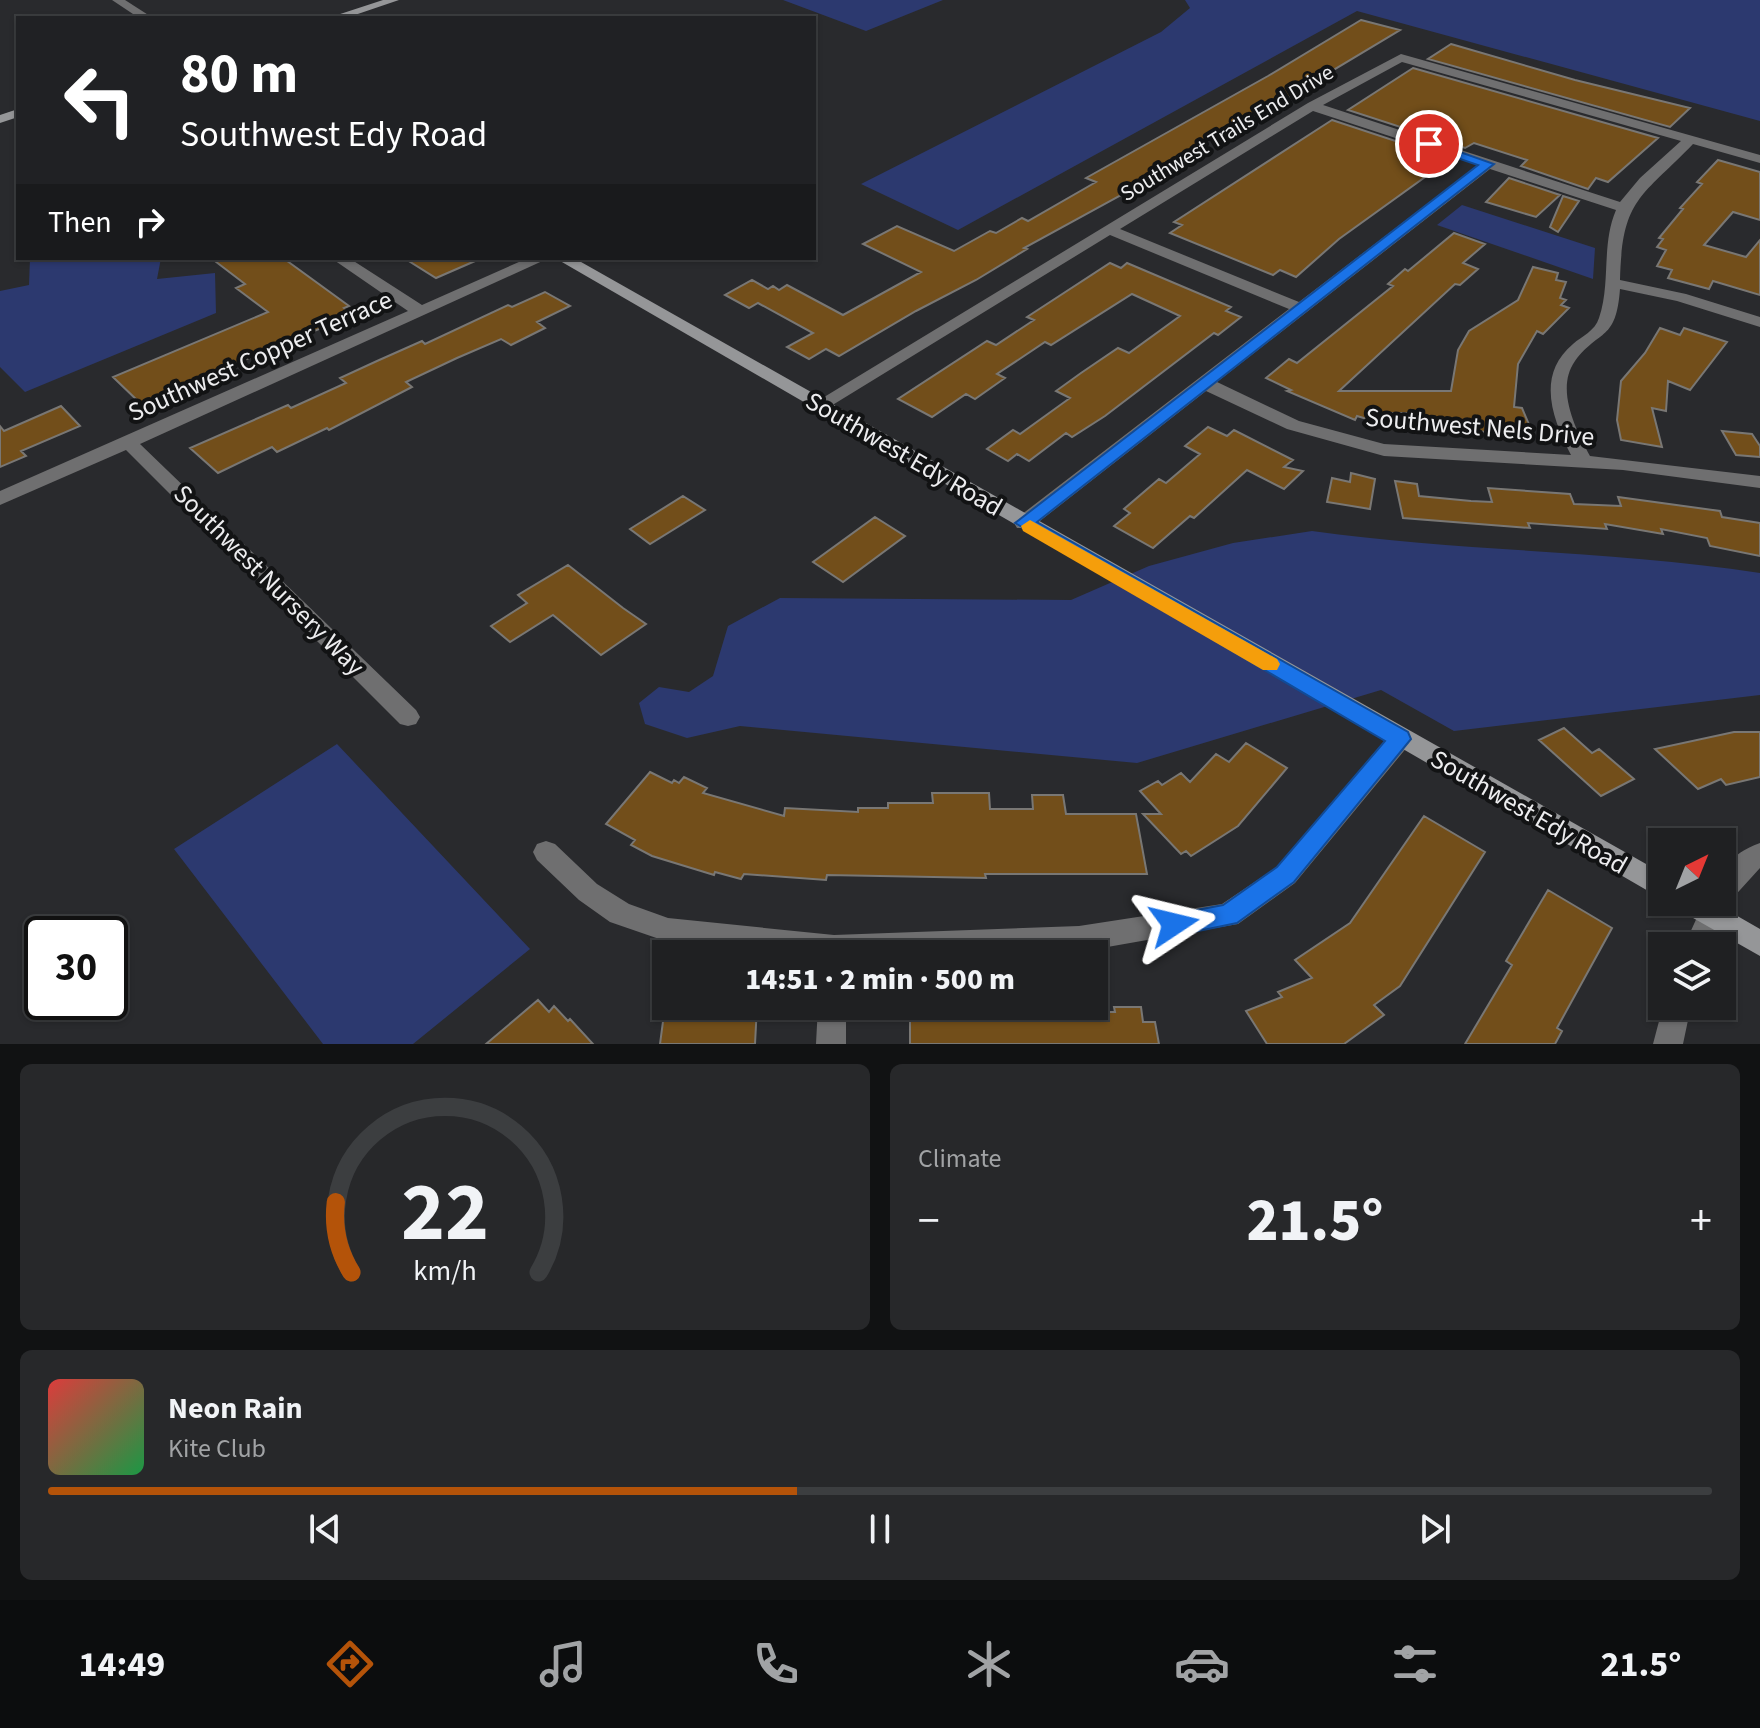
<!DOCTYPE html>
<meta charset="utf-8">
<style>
body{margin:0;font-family:"Source Sans 3",sans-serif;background:#27282a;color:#f1f3f6;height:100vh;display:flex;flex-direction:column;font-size:30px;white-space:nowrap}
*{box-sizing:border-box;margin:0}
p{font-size:26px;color:#a1a3a5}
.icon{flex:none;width:44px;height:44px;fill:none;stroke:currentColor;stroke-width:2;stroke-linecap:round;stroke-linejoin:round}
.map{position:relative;height:1044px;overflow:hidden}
.details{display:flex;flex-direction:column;gap:20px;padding:20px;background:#111213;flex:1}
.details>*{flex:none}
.hud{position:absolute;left:16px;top:16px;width:800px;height:244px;border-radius:0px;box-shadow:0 2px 6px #0004,0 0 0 2px #3c3e40;background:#202124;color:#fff;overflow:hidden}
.needle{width:52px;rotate:43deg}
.controls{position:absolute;left:1648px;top:828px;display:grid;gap:16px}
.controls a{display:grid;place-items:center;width:88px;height:88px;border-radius:0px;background:#1f2022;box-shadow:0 2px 6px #0004,0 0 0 2px #3c3e40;font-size:40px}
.speed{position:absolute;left:24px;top:916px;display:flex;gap:16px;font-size:40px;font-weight:700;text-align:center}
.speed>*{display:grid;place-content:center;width:104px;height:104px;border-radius:50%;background:#1f2022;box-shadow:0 2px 6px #0004,0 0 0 2px #3c3e40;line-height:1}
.speed .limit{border:4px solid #111;border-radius:12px;background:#fff;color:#111}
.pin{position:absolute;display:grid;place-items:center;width:68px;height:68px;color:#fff;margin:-34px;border:4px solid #fff;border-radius:50%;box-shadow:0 2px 8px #0007}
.me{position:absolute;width:88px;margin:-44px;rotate:80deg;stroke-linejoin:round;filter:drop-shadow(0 0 6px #0008)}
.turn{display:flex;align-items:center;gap:28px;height:168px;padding:0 32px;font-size:36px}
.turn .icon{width:104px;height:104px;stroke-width:2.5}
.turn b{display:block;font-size:56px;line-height:68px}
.then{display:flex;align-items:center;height:76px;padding:0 32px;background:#0003;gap:16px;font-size:30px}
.big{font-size:60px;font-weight:800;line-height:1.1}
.details .widget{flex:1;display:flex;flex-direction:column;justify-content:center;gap:12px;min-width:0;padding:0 28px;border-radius:12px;background:#27282a}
.details .dial{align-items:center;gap:0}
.dial svg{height:208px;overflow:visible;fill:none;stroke:#3c3e40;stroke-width:7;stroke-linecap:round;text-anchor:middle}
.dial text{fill:#f1f3f6;stroke:none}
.song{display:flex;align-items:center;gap:24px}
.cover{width:96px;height:96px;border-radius:12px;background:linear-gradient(135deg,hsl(0 70% 55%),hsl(140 70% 35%))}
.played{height:8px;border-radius:4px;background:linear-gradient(90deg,#b45309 45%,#3c3e40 45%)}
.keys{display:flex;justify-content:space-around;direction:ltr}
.heat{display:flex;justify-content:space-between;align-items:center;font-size:44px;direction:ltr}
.details .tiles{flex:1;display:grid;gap:20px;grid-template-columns:1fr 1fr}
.widget:last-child{grid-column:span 2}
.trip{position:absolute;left:652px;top:940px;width:456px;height:80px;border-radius:0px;background:#1f2022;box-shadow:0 2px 6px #0004,0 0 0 2px #3c3e40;font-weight:800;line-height:80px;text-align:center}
.tabs{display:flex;height:128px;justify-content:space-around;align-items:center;background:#0c0d0e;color:#a1a3a5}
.tabs .icon{width:56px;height:56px}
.tabs .on{color:#b45309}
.tabs b{font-size:36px;color:#f1f3f6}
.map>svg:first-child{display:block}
.green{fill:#2c396f}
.building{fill:#724e1a;stroke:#797774;stroke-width:2}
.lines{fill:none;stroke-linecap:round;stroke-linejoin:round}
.minor{fill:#6f6f70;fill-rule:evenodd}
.tertiary{fill:#6f6f70;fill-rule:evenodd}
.secondary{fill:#959698;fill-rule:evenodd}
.route{fill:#1a73e8;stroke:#114b97;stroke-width:2}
.slow{fill:#f59e0b}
.labels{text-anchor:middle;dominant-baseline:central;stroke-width:8;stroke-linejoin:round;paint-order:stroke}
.far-street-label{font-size:22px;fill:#ededef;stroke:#121314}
.street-label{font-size:26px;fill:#ededef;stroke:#121314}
</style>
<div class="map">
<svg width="1760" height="1044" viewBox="0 0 1760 1044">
<rect width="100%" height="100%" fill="#292a2d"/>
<path class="green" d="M783 0H943L866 31Z
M1185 0H1760V121L1357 11 958 230 861 184 1161 32 1190 8Z
M1462 205 1595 248 1593 279 1437 225Z
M30 258H161L157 279 215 273 216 313 25 392 0 367V291L29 285Z
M1312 531C1461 552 1612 550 1760 573V695L1454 731 1381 690 1137 763 740 726 687 738 645 724 639 703 659 687 689 692 713 676 728 626 780 598 1071 600 1149 566 1233 543Z
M337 744 530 949 413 1044H323L174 849Z"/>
<path class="building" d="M1361 20 1400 30 1265 111 1261 110 1212 138 1125 193 1024 248 1027 249 976 280 916 311 839 356 826 349 809 359 787 347 813 333 758 303 749 308 725 295 752 280 768 289 773 286 779 290 787 285 843 315 921 272 863 244 897 226 954 251 990 231 996 233 1022 218 1028 221 1096 182 1086 178 1268 76Z
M1451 44 1575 80 1690 108 1670 127 1428 59Z
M1413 68 1658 138 1608 182 1596 178 1588 189 1521 166 1527 160 1474 143 1465 148 1348 110Z
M1332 120 1450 159 1339 239 1296 277 1280 270 1273 275 1170 233 1182 225 1174 222Z
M1718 160 1760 172V220L1733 212 1704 245 1746 257 1760 240V295L1713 281 1709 289 1668 278 1672 270 1657 266 1666 250 1657 247 1663 239 1659 238 1683 209 1680 208 1702 184 1697 182Z
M1509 178 1560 195 1536 217 1486 202Z
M1563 196 1579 201 1558 232 1550 227Z
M1454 233 1485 244 1463 263 1478 269 1460 285 1455 284 1339 391H1451L1458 350 1469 331 1518 300 1533 267 1558 273 1556 280 1566 282 1560 298 1566 300 1561 305 1569 308 1543 334 1537 331 1518 364 1514 407 1522 408 1533 434 1429 429 1421 413H1385L1383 424 1357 416 1355 420 1287 391 1291 390 1266 378 1289 359 1297 363 1393 286 1388 284 1405 269 1408 271Z
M211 258H283L349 306 344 308 353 315 140 403 113 377 268 312 236 288 245 284Z
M404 258H482L436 278Z
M1110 263 1121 268 1127 263 1231 307 1226 311 1241 317 1218 335 1214 333 1105 416 1072 437 1066 433 1029 461 1017 454 1008 461 987 449 1013 430 1020 434 1070 398 1056 391 1081 373 1118 348 1129 353 1180 316 1132 294 1051 345 1045 342 997 374 1005 378 975 399 966 394 932 417 898 399 987 341 996 345 1034 320 1027 317Z
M545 292 570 306 537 322 545 328 511 345 501 339 457 358 406 382 412 387 329 430 327 428 277 452 272 447 218 473 190 448 288 405 291 408 346 383 340 378 377 361 422 341 425 344 508 305 512 307Z
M1660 328 1680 335 1684 328 1727 342 1690 390 1668 381 1666 411 1652 408 1662 447 1621 440 1617 420 1621 381 1645 353Z
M61 406 80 426 21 451 26 456 0 467V426L4 431Z
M1208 427 1227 436 1234 430 1293 460 1284 467 1303 471 1284 489 1247 470 1194 518 1190 516 1153 548 1114 526 1130 513 1124 509 1159 479 1166 483 1200 454 1185 446Z
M1722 431 1752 434 1760 446V457L1736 455Z
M1351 473 1375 479 1370 509 1327 502 1332 478 1350 482Z
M1395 481 1417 484 1419 496 1471 501 1492 502 1488 488 1570 494 1574 504 1621 506 1618 497 1720 511 1722 517 1760 523V556L1710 546 1707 538 1661 529 1663 534 1605 524 1607 529 1528 523 1530 528 1403 518Z
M683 496 705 510 650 544 630 529Z
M875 517 905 536 843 582 813 562Z
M568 565 623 608 646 624 601 655 553 615 510 642 491 626 527 603 518 595Z
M1564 728 1592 753 1599 749 1634 779 1601 796 1539 740Z
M1734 732H1760V777L1726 785 1721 779 1698 789 1655 749Z
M1246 743 1287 768 1238 826 1191 856 1186 851 1181 854 1143 814H1161L1140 791 1158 781 1162 785 1181 773 1190 782 1216 754 1229 762Z
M650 772 672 783 674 780 679 783 684 777 707 788 703 793 784 816 785 808 858 812V808H888V803H933L932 793H989L990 809H1033L1032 795H1063L1066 814H1136L1147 874H985L986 878 827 875 826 880 744 874 741 879 715 872 714 875 652 856 631 845 635 840 606 824Z
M1424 816 1485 852 1400 986 1374 1005 1384 1015 1344 1044H1267L1246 1011 1282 997 1278 992 1312 978 1295 960 1350 923Z
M1548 890 1612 928 1557 1028 1562 1031 1555 1044H1465L1512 965 1506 961Z
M538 1000 549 1012 554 1006 568 1021 570 1019 593 1044H486Z
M672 1006H757L755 1044H660L664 1014H671Z
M1035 1006H1071L1072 1012H1115L1114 1007H1141L1143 1022H1155L1159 1044H910V1012H926V1009L1036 1012Z"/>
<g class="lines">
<path class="minor" d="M1401 54 1760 155V163L1693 144C1641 198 1622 198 1620 280L1686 294 1760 317V327L1677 301 1620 289C1616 342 1600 328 1575 361 1555 389 1576 430 1590 456L1760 476V488L1623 470 1384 456 1287 429 1206 391 1031 528H1017L1014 523 1017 518 1289 309 1110 235 826 409H814L811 405 1308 103ZM1402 62 1681 141 1640 178 1620 202 1323 105ZM1313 111 1478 165 1299 302 1120 229ZM1490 169 1616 210C1601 245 1611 283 1599 318 1595 331 1582 336 1573 344 1536 375 1552 418 1571 455L1384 444 1299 421 1217 382Z
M331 258H349L422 305 528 258H549L140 444 416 710 420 717 416 724 408 726 400 724 126 450 0 505V491L408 311Z
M1400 729 1408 732 1412 739 1408 746 1295 883 1238 924 1079 952 773 954 668 942 610 922 579 900 537 860 533 852 537 844 546 841 555 844 597 884 629 904 668 918 834 935 1079 926 1222 904 1277 867 1392 732Z
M1760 843V868L1730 901 1712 946H1684L1704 902H1722C1722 870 1727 855 1760 843Z
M818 1006H846V1044H816Z
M1663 1006H1691L1683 1044H1653Z"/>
<path class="tertiary" d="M112 0H125L153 18H139Z"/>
<path class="secondary" d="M383 0H399L346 18H328Z
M18 109V117L0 123V115Z
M555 258H574L1662 873V899Z
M1675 902H1713L1760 929V956L1679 910Z"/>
</g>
<path class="route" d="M1429 141 1494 164 1037 522 1408 732 1411 739 1294 882 1237 923 1174 936 1165 932 1162 924 1165 916 1223 905 1277 867 1385 741 1015 523 1478 165 1425 147V142Z"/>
<path class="slow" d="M1030 520 1277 659 1280 664 1277 670H1263L1023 531 1021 526Z"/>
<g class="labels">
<g class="far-street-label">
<text transform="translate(1227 133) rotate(-31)">Southwest Trails End Drive</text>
</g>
<g class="street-label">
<text transform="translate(260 356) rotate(-24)">Southwest Copper Terrace</text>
<text transform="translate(1480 427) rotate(5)">Southwest Nels Drive</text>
<text transform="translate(904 454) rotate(30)">Southwest Edy Road</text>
<text transform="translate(269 580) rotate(45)">Southwest Nursery Way</text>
<text transform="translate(1529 812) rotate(30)">Southwest Edy Road</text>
</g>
</g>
</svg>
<div class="controls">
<a><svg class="needle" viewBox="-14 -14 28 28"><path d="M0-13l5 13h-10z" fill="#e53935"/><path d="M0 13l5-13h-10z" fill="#a1a3a5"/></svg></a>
<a><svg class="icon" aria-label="layers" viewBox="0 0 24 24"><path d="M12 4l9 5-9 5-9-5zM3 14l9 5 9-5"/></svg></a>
</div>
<div class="speed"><div class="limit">30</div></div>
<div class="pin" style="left:1429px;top:144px;background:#d93025"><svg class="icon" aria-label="arrive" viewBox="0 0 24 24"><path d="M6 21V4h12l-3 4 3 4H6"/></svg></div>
<svg class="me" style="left:1174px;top:924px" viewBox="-20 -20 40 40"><path d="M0-17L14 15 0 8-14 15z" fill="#1a73e8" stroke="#fff" stroke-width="4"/></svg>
<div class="trip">14:51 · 2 min · 500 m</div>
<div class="hud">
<div class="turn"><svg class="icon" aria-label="left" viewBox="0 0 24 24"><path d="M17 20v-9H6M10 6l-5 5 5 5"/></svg><div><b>80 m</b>Southwest Edy Road</div></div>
<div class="then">Then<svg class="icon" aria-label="right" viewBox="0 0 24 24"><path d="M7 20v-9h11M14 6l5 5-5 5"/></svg></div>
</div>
</div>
<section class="details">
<div class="tiles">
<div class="widget dial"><svg viewBox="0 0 100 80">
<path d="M14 69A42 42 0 1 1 86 69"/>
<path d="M14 69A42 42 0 0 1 8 42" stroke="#b45309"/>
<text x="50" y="56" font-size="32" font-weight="700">22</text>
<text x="50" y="72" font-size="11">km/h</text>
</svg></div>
<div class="widget"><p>Climate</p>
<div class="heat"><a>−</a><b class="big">21.5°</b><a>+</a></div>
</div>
<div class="widget">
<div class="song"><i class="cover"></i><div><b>Neon Rain</b><p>Kite Club</p></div></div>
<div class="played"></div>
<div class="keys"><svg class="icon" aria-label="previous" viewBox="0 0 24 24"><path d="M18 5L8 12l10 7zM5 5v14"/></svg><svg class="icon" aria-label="pause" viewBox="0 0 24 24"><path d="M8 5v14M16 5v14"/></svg><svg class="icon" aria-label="next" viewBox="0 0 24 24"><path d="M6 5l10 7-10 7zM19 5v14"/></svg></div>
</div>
</div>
</section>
<nav class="tabs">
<b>14:49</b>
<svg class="icon on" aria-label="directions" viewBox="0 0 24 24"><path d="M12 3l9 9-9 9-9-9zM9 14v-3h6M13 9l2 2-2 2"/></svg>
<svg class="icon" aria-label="music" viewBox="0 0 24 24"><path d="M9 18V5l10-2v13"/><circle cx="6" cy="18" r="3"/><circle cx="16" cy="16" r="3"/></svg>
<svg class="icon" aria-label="phone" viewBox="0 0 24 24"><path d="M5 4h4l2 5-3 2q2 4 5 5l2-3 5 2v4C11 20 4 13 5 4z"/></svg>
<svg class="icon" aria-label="climate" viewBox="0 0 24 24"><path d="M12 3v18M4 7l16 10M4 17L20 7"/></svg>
<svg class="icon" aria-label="car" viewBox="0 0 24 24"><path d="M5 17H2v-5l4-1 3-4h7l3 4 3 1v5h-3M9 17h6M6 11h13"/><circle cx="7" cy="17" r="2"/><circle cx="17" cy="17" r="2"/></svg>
<svg class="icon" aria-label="filters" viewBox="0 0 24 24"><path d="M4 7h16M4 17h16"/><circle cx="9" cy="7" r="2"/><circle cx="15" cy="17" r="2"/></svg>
<b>21.5°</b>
</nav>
